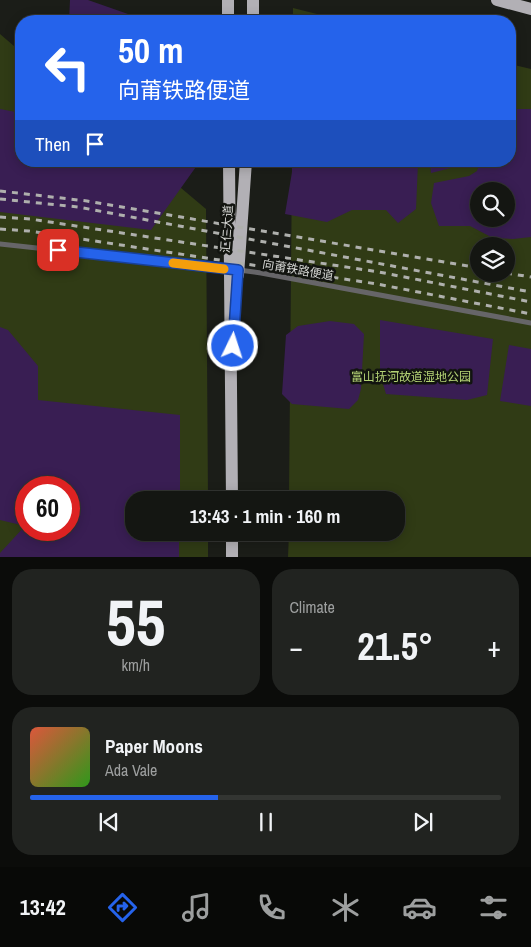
<!DOCTYPE html>
<meta charset="utf-8">
<style>
body{margin:0;font-family:"Archivo Narrow","Noto Sans SC",sans-serif;background:#212320;color:#f1f3f6;height:100vh;display:flex;flex-direction:column;font-size:19px;white-space:nowrap}
*{box-sizing:border-box;margin:0}
p{font-size:16px;color:#9d9f9f}
.icon{flex:none;width:28px;height:28px;fill:none;stroke:currentColor;stroke-width:2;stroke-linecap:round;stroke-linejoin:round}
.map{position:relative;height:557px;overflow:hidden}
.side{display:flex;flex-direction:column;gap:12px;padding:12px;background:#0b0c0a;flex:1}
.side>*{flex:none}
.guide{position:absolute;left:15px;top:15px;width:501px;height:152px;border-radius:20px;box-shadow:0 2px 12px #0003,0 0 0 1px #333532;background:#2563eb;color:#fff;overflow:hidden}
.controls{position:absolute;left:470px;top:182px;display:grid;gap:10px}
.controls a{display:grid;place-items:center;width:45px;height:45px;border-radius:50%;background:#141612;box-shadow:0 2px 12px #0003,0 0 0 1px #333532;font-size:25px}
.speed{position:absolute;left:15px;top:476px;display:flex;gap:10px;font-size:25px;font-weight:700;text-align:center}
.speed>*{display:grid;place-content:center;width:65px;height:65px;border-radius:50%;background:#141612;box-shadow:0 2px 12px #0003,0 0 0 1px #333532;line-height:1}
.speed .limit{border:8px solid #d22;background:#fff;color:#111}
.pin{position:absolute;display:grid;place-items:center;width:42px;height:42px;color:#fff;margin:-21px;border-radius:10px;box-shadow:0 2px 8px #0006}
.me{position:absolute;width:55px;margin:-28px;rotate:4deg;stroke-linejoin:round;filter:drop-shadow(0 0 4px #0008)}
.turn{display:flex;align-items:center;gap:18px;height:105px;padding:0 20px;font-size:22px}
.turn .icon{width:65px;height:65px;stroke-width:2.5}
.turn b{display:block;font-size:35px;line-height:42px}
.then{display:flex;align-items:center;height:48px;padding:0 20px;background:#0003;gap:10px;font-size:19px}
.big{font-size:38px;font-weight:800;line-height:1.1}
.side .widget{flex:1;display:flex;flex-direction:column;justify-content:center;gap:8px;min-width:0;padding:0 18px;border-radius:20px;background:#212320}
.side .dial{align-items:center;gap:0}
.dial b{font-size:65px;line-height:1}
.song{display:flex;align-items:center;gap:15px}
.cover{width:60px;height:60px;border-radius:8px;background:linear-gradient(135deg,hsl(10 70% 55%),hsl(110 70% 35%))}
.played{height:5px;border-radius:2px;background:linear-gradient(90deg,#2563eb 40%,#333532 40%)}
.keys{display:flex;justify-content:space-around;direction:ltr}
.heat{display:flex;justify-content:space-between;align-items:center;font-size:28px;direction:ltr}
.side .tiles{flex:1;display:grid;gap:12px;grid-template-columns:1fr 1fr}
.widget:last-child{grid-column:span 2}
.trip{position:absolute;left:125px;top:491px;width:280px;height:50px;border-radius:20px;background:#141612;box-shadow:0 2px 12px #0003,0 0 0 1px #333532;font-weight:800;line-height:50px;text-align:center}
.tab-bar{display:flex;height:80px;justify-content:space-around;align-items:center;background:#080907;color:#9d9f9f}
.tab-bar .icon{width:35px;height:35px}
.tab-bar .current{color:#2563eb}
.tab-bar b{font-size:22px;color:#f1f3f6}
.map>svg:first-child{display:block}
.green{fill:#303b15;fill-rule:evenodd}
.water{fill:#391e53;fill-rule:evenodd}
.lines{fill:none;stroke-linecap:round;stroke-linejoin:round}
.lane{stroke:#666568;stroke-width:5}
.primary{stroke:#b2b0b5;stroke-width:12}
.rail{stroke:#afb0ad;stroke-width:3;stroke-dasharray:6 6;stroke-linecap:butt}
.route-casing{stroke:#184099;stroke-width:12}
.route{stroke:#2563eb;stroke-width:9}
.slow{stroke:#f59e0b;stroke-width:9}
.labels{text-anchor:middle;dominant-baseline:central;stroke-width:5;stroke-linejoin:round;paint-order:stroke}
.street-label{font-size:12px;fill:#d5d6d3;stroke:#121410}
.park-label{font-size:12px;fill:#b4d375;stroke:#121410}
</style>
<div class="map">
<svg width="531" height="557" viewBox="0 0 531 557">
<rect width="100%" height="100%" fill="#1b1d18"/>
<path class="green" d="M293 8 345 21H293Z
M0 34 21 52V161H149L206 209 208 500H134V532L208 533V557H0ZM26 488H69V530H26Z
M510 64 531 69V557H288L289 533 396 532V500H289L292 161H510ZM479 191H506V219H479ZM479 246H506V274H479Z"/>
<path class="water" d="M70 0H88L148 21H69Z
M0 109 21 113V161H198V164L151 230 0 212Z
M510 109H531V237L513 239 493 238 470 226H439L431 203 434 183 469 176 477 171 480 161H510ZM506 191V219H479V191Z
M292 161H416L418 163 416 209 398 223 386 210H352L327 222 285 214 292 172Z
M430 161H456L451 168 431 173Z
M380 320 493 339 487 395 467 400 386 394 380 374Z
M330 321 354 324 364 334 361 389 358 400 349 409 292 404 282 394 286 335 298 326Z
M0 327 8 330 38 366V400L180 415V500H134V532L179 533V557H0V553L25 526 0 520ZM26 488H69V530H26Z
M509 345 531 349V406L500 401Z"/>
<g class="lines">
<path class="lane" d="M0 244 230 269
M239 270 261 273 531 323"/>
<path class="primary" d="M228 0V21
M497 0 531 9
M253 21V0
M229 161 232 500
M238 275 246 161
M232 532V557"/>
<path class="rail" d="M0 191 87 201 479 268
M0 199 78 207 531 292
M0 217 30 219 379 272 531 302
M0 229 29 231 377 284 531 314
M506 273 531 277"/>
</g>
<g class="lines">
<defs>
<path id="route" d="M58 250 238 270 233 346"/>
</defs>
<use href="#route" class="route-casing"/>
<use href="#route" class="route"/>
<path class="slow" d="M173 263 224 269"/>
</g>
<g class="labels">
<g class="street-label">
<text transform="translate(227 229) rotate(-86)">汇仁大道</text>
<text transform="translate(298 270) rotate(10)">向莆铁路便道</text>
</g>
<g class="park-label">
<text x="411" y="377">富山抚河故道湿地公园</text>
</g>
</g>
</svg>
<div class="controls">
<a><svg class="icon" aria-label="search" viewBox="0 0 24 24"><circle cx="10" cy="10" r="6"/><path d="M15 15l6 6"/></svg></a>
<a><svg class="icon" aria-label="layers" viewBox="0 0 24 24"><path d="M12 4l9 5-9 5-9-5zM3 14l9 5 9-5"/></svg></a>
</div>
<div class="speed"><div class="limit">60</div></div>
<div class="pin" style="left:58px;top:250px;background:#d93025"><svg class="icon" aria-label="arrive" viewBox="0 0 24 24"><path d="M6 21V4h12l-3 4 3 4H6"/></svg></div>
<svg class="me" style="left:233px;top:346px" viewBox="-20 -20 40 40"><circle r="17" fill="#2563eb" stroke="#fff" stroke-width="3"/><path d="M0-11L8 9 0 5-8 9z" fill="#fff"/></svg>
<div class="trip">13:43 · 1 min · 160 m</div>
<div class="guide">
<div class="turn"><svg class="icon" aria-label="left" viewBox="0 0 24 24"><path d="M17 20v-9H6M10 6l-5 5 5 5"/></svg><div><b>50 m</b>向莆铁路便道</div></div>
<div class="then">Then<svg class="icon" aria-label="arrive" viewBox="0 0 24 24"><path d="M6 21V4h12l-3 4 3 4H6"/></svg></div>
</div>
</div>
<section class="side">
<div class="tiles">
<div class="widget dial"><b>55</b><p>km/h</p></div>
<div class="widget"><p>Climate</p>
<div class="heat"><a>−</a><b class="big">21.5°</b><a>+</a></div>
</div>
<div class="widget">
<div class="song"><i class="cover"></i><div><b>Paper Moons</b><p>Ada Vale</p></div></div>
<div class="played"></div>
<div class="keys"><svg class="icon" aria-label="previous" viewBox="0 0 24 24"><path d="M18 5L8 12l10 7zM5 5v14"/></svg><svg class="icon" aria-label="pause" viewBox="0 0 24 24"><path d="M8 5v14M16 5v14"/></svg><svg class="icon" aria-label="next" viewBox="0 0 24 24"><path d="M6 5l10 7-10 7zM19 5v14"/></svg></div>
</div>
</div>
</section>
<nav class="tab-bar">
<b>13:42</b>
<svg class="icon current" aria-label="directions" viewBox="0 0 24 24"><path d="M12 3l9 9-9 9-9-9zM9 14v-3h6M13 9l2 2-2 2"/></svg>
<svg class="icon" aria-label="music" viewBox="0 0 24 24"><path d="M9 18V5l10-2v13"/><circle cx="6" cy="18" r="3"/><circle cx="16" cy="16" r="3"/></svg>
<svg class="icon" aria-label="phone" viewBox="0 0 24 24"><path d="M5 4h4l2 5-3 2q2 4 5 5l2-3 5 2v4C11 20 4 13 5 4z"/></svg>
<svg class="icon" aria-label="climate" viewBox="0 0 24 24"><path d="M12 3v18M4 7l16 10M4 17L20 7"/></svg>
<svg class="icon" aria-label="car" viewBox="0 0 24 24"><path d="M5 17H2v-5l4-1 3-4h7l3 4 3 1v5h-3M9 17h6M6 11h13"/><circle cx="7" cy="17" r="2"/><circle cx="17" cy="17" r="2"/></svg>
<svg class="icon" aria-label="filters" viewBox="0 0 24 24"><path d="M4 7h16M4 17h16"/><circle cx="9" cy="7" r="2"/><circle cx="15" cy="17" r="2"/></svg>
</nav>
